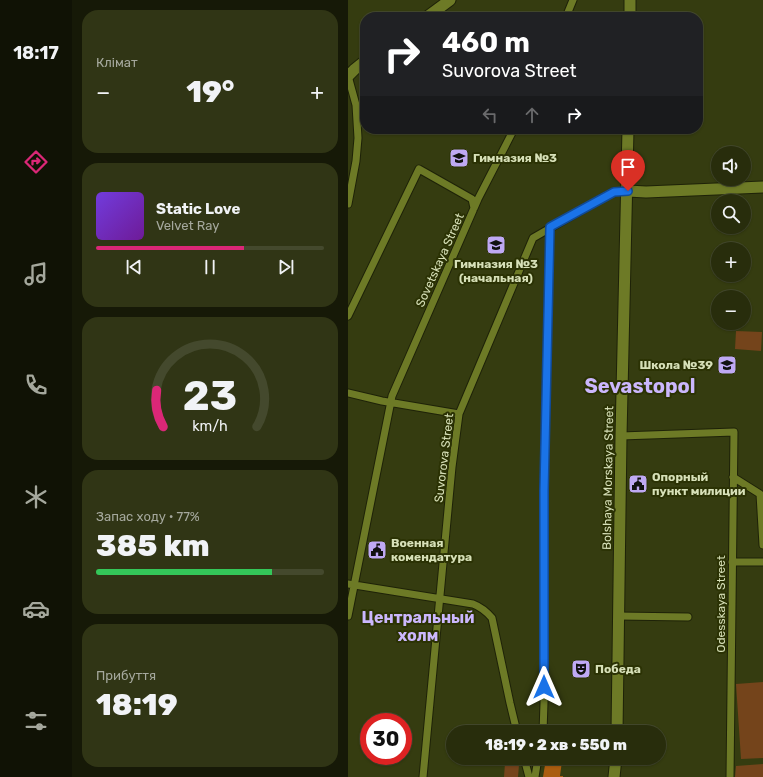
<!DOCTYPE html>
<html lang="uk">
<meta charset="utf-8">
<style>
body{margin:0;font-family:Rubik,sans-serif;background:#303515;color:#f1f3f6;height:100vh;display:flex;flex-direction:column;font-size:15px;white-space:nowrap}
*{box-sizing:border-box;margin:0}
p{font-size:13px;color:#a5a89d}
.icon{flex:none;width:22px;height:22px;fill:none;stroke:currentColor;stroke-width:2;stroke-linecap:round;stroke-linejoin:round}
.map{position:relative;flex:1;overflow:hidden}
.sheet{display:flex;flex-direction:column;gap:10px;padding:10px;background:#161907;width:276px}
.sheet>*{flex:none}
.hud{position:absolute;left:12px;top:12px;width:343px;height:122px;border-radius:16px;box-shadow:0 1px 3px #0004,0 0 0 1px #44492d;background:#202124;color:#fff;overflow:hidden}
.controls{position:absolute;left:363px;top:146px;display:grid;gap:8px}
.controls a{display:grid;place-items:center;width:40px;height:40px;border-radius:50%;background:#282d0c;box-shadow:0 1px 3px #0004,0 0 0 1px #44492d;font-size:20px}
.speed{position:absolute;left:12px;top:713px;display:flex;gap:8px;font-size:20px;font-weight:700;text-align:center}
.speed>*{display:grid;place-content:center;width:52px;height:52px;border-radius:50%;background:#282d0c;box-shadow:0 1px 3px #0004,0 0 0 1px #44492d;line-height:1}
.speed .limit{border:6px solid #d22;background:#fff;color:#111}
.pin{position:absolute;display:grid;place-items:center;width:34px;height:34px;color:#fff;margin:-41px -17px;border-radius:50% 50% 50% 0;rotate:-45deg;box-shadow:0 0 4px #0007}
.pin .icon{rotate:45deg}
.me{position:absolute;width:44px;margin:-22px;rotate:0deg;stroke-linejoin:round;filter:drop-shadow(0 0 3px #0008)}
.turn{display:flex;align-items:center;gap:14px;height:84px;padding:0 16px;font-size:18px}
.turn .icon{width:52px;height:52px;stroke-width:2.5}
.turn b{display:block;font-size:28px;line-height:34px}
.lanes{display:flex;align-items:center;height:38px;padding:0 16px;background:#0003;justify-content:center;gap:20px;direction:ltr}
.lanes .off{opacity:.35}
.big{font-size:30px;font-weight:800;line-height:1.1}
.sheet .tile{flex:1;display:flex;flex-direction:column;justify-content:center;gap:6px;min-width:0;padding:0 14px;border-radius:16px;background:#303515}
.sheet .dial{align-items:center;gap:0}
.dial svg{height:104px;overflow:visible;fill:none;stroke:#44492d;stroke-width:7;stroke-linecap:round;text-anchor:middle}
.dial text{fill:#f1f3f6;stroke:none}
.song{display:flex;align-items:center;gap:12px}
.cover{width:48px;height:48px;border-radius:6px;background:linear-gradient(135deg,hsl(260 70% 55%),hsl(280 70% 35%))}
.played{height:4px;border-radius:2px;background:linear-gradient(90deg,#db2777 65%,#44492d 65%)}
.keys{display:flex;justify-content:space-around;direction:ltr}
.heat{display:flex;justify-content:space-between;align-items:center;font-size:22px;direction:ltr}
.charge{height:6px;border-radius:3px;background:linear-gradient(90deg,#34c759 77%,#44492d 0)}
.trip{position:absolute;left:98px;top:725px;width:220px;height:40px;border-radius:20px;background:#282d0c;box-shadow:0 1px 3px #0004,0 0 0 1px #44492d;font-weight:800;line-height:40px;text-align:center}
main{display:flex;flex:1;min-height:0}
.menu{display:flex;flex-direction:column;width:72px;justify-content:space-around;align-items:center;background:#101205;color:#a5a89d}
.menu .icon{width:28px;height:28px}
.menu .on{color:#db2777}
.menu b{font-size:18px;color:#f1f3f6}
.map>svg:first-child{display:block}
.green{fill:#74441b}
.forest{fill:#aa5d10}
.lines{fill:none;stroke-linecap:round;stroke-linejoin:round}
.street-casing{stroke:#1e2208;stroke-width:9}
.secondary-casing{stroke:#1e2208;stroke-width:13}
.street{stroke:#6d7a26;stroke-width:7}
.secondary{stroke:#6d7a26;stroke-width:11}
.route-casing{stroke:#114b97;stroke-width:10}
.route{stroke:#1a73e8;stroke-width:7}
.labels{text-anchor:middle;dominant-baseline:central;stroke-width:4;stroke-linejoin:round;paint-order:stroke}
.poi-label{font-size:12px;font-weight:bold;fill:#d7e0b8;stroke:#2b3204;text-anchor:start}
.street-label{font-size:12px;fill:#d7e0b8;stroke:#2b3204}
.district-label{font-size:16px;font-weight:bold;fill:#cbb7fd;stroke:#2b3204}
.town-label{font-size:20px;font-weight:bold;fill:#cbb7fd;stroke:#2b3204}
</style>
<main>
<nav class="menu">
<b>18:17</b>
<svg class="icon on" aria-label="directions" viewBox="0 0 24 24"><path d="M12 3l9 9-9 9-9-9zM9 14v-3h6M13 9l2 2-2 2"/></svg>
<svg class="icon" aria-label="music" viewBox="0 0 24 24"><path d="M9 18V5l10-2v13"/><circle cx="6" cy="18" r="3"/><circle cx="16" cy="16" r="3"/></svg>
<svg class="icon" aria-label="phone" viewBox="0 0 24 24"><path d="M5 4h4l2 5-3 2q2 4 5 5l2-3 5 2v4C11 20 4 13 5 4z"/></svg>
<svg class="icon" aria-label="climate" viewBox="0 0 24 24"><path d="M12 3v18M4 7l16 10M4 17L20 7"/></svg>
<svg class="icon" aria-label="car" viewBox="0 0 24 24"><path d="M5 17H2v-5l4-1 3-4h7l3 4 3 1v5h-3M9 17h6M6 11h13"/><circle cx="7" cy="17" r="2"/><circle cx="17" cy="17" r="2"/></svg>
<svg class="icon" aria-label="filters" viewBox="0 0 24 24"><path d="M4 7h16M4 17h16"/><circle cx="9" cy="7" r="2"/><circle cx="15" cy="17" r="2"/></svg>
</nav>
<section class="sheet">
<div class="tile"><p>Клімат</p>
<div class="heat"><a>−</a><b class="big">19°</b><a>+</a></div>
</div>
<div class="tile">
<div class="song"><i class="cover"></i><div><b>Static Love</b><p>Velvet Ray</p></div></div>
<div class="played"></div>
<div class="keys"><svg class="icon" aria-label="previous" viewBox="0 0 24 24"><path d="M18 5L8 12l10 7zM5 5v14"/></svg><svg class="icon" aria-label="pause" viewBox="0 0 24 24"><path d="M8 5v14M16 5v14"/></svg><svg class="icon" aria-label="next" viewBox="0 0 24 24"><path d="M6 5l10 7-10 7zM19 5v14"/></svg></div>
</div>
<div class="tile dial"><svg viewBox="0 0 100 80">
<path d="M14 69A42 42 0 1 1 86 69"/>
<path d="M14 69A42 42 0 0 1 9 41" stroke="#db2777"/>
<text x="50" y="56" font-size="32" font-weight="700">23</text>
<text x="50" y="72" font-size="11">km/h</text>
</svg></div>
<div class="tile"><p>Запас ходу · 77%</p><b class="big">385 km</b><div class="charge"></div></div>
<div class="tile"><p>Прибуття</p><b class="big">18:19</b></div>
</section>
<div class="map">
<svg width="415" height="777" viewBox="0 0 415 777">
<rect width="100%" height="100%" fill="#353c10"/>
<path class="green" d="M388 331 414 332 413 351 387 349Z
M415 682V758L393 759 388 684Z
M157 763 171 765 170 777H156Z
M415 764V777H387L388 766Z"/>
<path class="forest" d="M198 759 214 761 212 776H215V777H195Z"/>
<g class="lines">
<defs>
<path id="street" d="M218 17 225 0
M0 204 8 161 10 138 8 105 0 76
M0 316 71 169 124 199 126 208
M0 393 34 401 111 414
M273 436 386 432 382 777
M385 477 412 494 415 545
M384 562H415
M0 584 125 604C133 607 138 611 144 618L162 703 169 732
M0 616 44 396 130 199 166 129
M270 616 340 617
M195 732 196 703V491L202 227
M176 758 181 777
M75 777 104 467 111 414 185 238 265 192 280 191
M187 777 190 758"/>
<path id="secondary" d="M79 17 102 0
M282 17V0
M0 76 7 69 17 61
M280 191 298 192 415 187
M269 732 273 436 280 129
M266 777 268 758"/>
</defs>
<use href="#street" class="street-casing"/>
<use href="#secondary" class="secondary-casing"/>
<use href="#street" class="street"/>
<use href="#secondary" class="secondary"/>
</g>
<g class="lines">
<defs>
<path id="route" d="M196 687V491L202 227 266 192 280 191"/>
</defs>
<use href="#route" class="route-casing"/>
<use href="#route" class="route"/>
</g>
<defs>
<symbol id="school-square" viewBox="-11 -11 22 22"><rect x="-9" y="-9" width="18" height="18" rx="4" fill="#bfa9f4" stroke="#2b3204"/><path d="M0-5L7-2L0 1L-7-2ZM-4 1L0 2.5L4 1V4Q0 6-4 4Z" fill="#111"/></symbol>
<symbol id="civic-square" viewBox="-11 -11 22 22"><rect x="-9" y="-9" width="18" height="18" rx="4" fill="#bfa9f4" stroke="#2b3204"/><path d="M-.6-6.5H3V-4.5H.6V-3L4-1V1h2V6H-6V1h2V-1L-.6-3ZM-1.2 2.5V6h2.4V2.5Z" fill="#111"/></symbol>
<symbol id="theatre-square" viewBox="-11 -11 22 22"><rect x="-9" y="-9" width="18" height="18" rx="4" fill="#bfa9f4" stroke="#2b3204"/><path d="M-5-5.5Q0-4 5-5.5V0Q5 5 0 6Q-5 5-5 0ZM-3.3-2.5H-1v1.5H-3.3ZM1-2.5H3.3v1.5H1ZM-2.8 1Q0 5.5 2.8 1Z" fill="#111"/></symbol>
</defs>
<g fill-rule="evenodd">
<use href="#school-square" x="100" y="147" width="22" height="22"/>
<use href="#school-square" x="137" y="234" width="22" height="22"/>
<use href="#school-square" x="368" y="354" width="22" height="22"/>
<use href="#civic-square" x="279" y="473" width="22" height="22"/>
<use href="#civic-square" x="18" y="539" width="22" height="22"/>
<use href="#theatre-square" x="222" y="658" width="22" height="22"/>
</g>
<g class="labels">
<g class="poi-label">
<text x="125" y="158">Гимназия №3</text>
<text x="148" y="264" text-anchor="middle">Гимназия №3<tspan x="148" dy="14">(начальная)</tspan></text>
<text x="365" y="365" text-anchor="end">Школа №39</text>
<text x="304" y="477">Опорный<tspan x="304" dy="14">пункт милиции</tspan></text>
<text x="43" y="543">Военная<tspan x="43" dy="14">комендатура</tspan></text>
<text x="247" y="669">Победа</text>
</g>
<g class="street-label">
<text transform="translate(92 260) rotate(-66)">Sovetskaya Street</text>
<text transform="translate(96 458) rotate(-83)">Suvorova Street</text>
<text transform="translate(260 478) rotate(-89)">Bolshaya Morskaya Street</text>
<text transform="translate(373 604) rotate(-90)">Odesskaya Street</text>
</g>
<g class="district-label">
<text x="70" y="617">Центральный<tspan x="70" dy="18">холм</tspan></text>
</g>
<g class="town-label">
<text x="292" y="386">Sevastopol</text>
</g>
</g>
</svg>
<div class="controls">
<a><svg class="icon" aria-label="sound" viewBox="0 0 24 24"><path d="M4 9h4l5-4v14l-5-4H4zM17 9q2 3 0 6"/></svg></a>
<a><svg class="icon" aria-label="search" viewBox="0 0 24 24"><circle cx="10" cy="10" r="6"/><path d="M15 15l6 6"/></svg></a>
<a>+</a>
<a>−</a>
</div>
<div class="speed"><div class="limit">30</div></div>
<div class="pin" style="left:280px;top:191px;background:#d93025"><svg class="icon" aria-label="arrive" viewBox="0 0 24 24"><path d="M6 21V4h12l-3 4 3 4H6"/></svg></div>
<svg class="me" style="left:196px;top:687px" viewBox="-20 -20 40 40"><path d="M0-17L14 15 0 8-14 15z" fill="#1a73e8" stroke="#fff" stroke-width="4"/></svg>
<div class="trip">18:19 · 2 хв · 550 m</div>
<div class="hud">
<div class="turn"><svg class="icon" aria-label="right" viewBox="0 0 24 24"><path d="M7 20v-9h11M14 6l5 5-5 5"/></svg><div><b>460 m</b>Suvorova Street</div></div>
<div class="lanes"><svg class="icon off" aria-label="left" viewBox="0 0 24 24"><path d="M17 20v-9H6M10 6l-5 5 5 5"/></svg><svg class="icon off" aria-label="ahead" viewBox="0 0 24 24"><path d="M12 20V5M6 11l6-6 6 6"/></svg><svg class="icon" aria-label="right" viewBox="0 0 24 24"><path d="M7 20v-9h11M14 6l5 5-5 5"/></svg></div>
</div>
</div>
</main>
